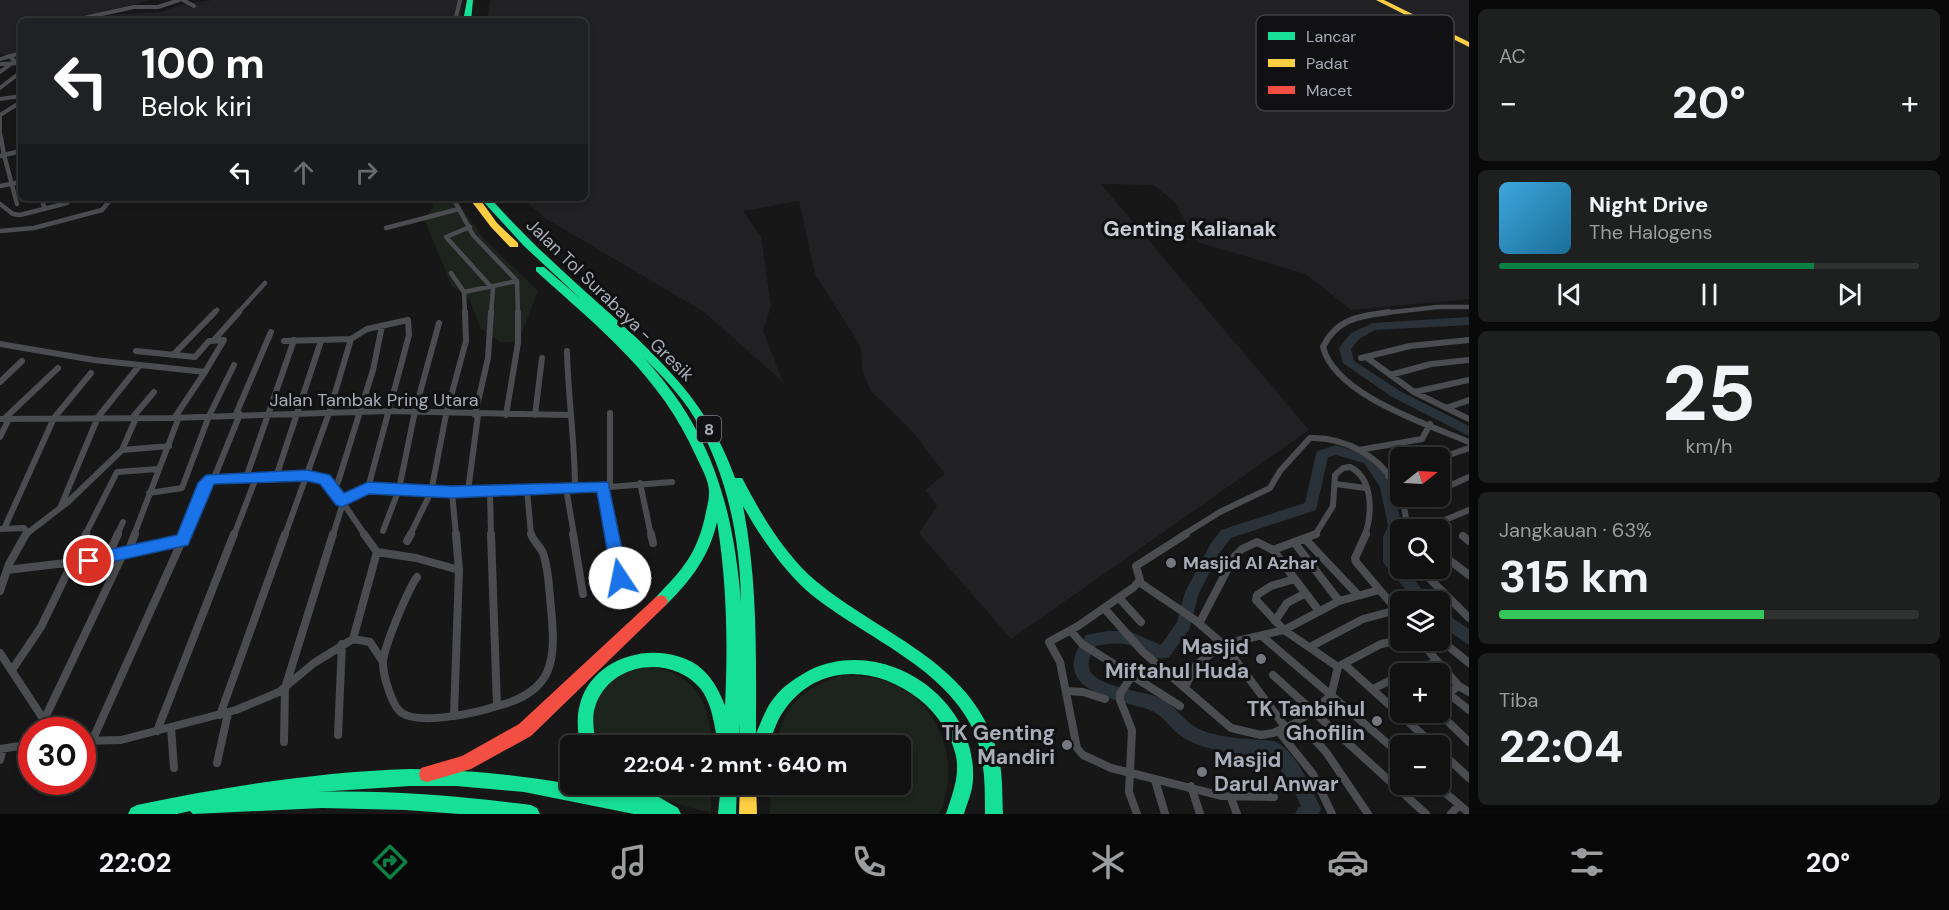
<!DOCTYPE html>
<html lang="id">
<meta charset="utf-8">
<style>
body{margin:0;font-family:"DM Sans",sans-serif;background:#1e1f1f;color:#f1f3f6;height:100vh;display:flex;flex-direction:column;font-size:22px;white-space:nowrap}
*{box-sizing:border-box;margin:0}
p{font-size:20px;color:#9c9d9f}
.icon{flex:none;width:33px;height:33px;fill:none;stroke:currentColor;stroke-width:2;stroke-linecap:round;stroke-linejoin:round}
.map{position:relative;flex:1;overflow:hidden}
.details{display:flex;flex-direction:column;gap:9px;padding:9px;background:#090909;width:480px}
.details>*{flex:none}
.banner{position:absolute;left:18px;top:18px;width:570px;height:183px;border-radius:9px;box-shadow:0 3px 9px #0003,0 0 0 2px #303131;background:#202124;color:#fff;overflow:hidden}
.needle{width:39px;rotate:72deg}
.fabs{position:absolute;left:1390px;top:447px;display:grid;gap:12px}
.fabs a{display:grid;place-items:center;width:60px;height:60px;border-radius:9px;background:#111;box-shadow:0 3px 9px #0003,0 0 0 2px #303131;font-size:30px}
.speed{position:absolute;left:18px;top:717px;display:flex;gap:12px;font-size:30px;font-weight:700;text-align:center}
.speed>*{display:grid;place-content:center;width:78px;height:78px;border-radius:50%;background:#111;box-shadow:0 3px 9px #0003,0 0 0 2px #303131;line-height:1}
.speed .limit{border:9px solid #d22;background:#fff;color:#111}
.pin{position:absolute;display:grid;place-items:center;width:51px;height:51px;color:#fff;margin:-26px;border:3px solid #fff;border-radius:50%;box-shadow:0 2px 6px #0007}
.me{position:absolute;width:66px;margin:-33px;rotate:349deg;stroke-linejoin:round;filter:drop-shadow(0 0 4px #0008)}
.turn{display:flex;align-items:center;gap:21px;height:126px;padding:0 24px;font-size:27px}
.turn .icon{width:78px;height:78px;stroke-width:2.5}
.turn b{display:block;font-size:42px;line-height:51px}
.lanes{display:flex;align-items:center;height:57px;padding:0 24px;background:#0003;justify-content:center;gap:30px;direction:ltr}
.lanes .off{opacity:.35}
.big{font-size:45px;font-weight:700;line-height:1.1}
.details .widget{flex:1;display:flex;flex-direction:column;justify-content:center;gap:9px;min-width:0;padding:0 21px;border-radius:9px;background:#1e1f1f}
.details .dial{align-items:center;gap:0}
.dial b{font-size:78px;line-height:1}
.song{display:flex;align-items:center;gap:18px}
.cover{width:72px;height:72px;border-radius:9px;background:linear-gradient(135deg,hsl(200 70% 55%),hsl(200 70% 35%))}
.played{height:6px;border-radius:3px;background:linear-gradient(90deg,#0b8043 75%,#303131 75%)}
.keys{display:flex;justify-content:space-around;direction:ltr}
.heat{display:flex;justify-content:space-between;align-items:center;font-size:33px;direction:ltr}
.charge{height:9px;border-radius:4px;background:linear-gradient(90deg,#34c759 63%,#303131 0)}
.trip{position:absolute;left:560px;top:735px;width:351px;height:60px;border-radius:9px;background:#111;box-shadow:0 3px 9px #0003,0 0 0 2px #303131;font-weight:700;line-height:60px;text-align:center}
.menu{display:flex;height:96px;justify-content:space-around;align-items:center;background:#070707;color:#9c9d9f}
.menu .icon{width:42px;height:42px}
.menu .active{color:#0b8043}
.menu b{font-size:27px;color:#f1f3f6}
main{display:flex;flex:1;min-height:0}
.map>svg:first-child{display:block}
.built{fill:#212123}
.green{fill:#1d241e}
.lines{fill:none;stroke-linecap:round;stroke-linejoin:round}
.river{fill:#2a3239;fill-rule:evenodd}
.street-far3{stroke:#4b4c50;stroke-width:4}
.street-far2{stroke:#4b4c50;stroke-width:4.5}
.street-far1{stroke:#4b4c50;stroke-width:6}
.street{stroke:#4b4c50;stroke-width:8}
.fast{fill:#16e098;fill-rule:evenodd}
.slow{fill:#ffcf43;fill-rule:evenodd}
.jam{fill:#f24e42;fill-rule:evenodd}
.route{fill:#1a73e8;stroke:#114b97;stroke-width:1.5}
.poi-dot{fill:#757880;stroke:#111113;stroke-width:2}
.labels{text-anchor:middle;dominant-baseline:central;stroke-width:6;stroke-linejoin:round;paint-order:stroke}
.shield{fill:#111113;stroke:#7b7e86;stroke-width:1.5}
.shield-label{font-size:16px;font-weight:bold;fill:#a8adb8}
.street-label{font-size:18px;fill:#a8adb8;stroke:#111113}
.poi-label{font-size:18px;font-weight:bold;fill:#a8adb8;stroke:#111113;text-anchor:start}
.quarter-label{font-size:21px;font-weight:bold;fill:#c9ccd4;stroke:#111113}
.near-poi-label{font-size:21px;font-weight:bold;fill:#a8adb8;stroke:#111113;text-anchor:end}
.key{fill:#111113;stroke:#3e4045;stroke-width:1.5}
.key-label{font-size:16px;fill:#a8adb8}
</style>
<main>
<div class="map">
<svg width="1469" height="814" viewBox="0 0 1469 814">
<rect width="100%" height="100%" fill="#171717"/>
<path class="built" d="M0 0H151L70 21H21V51L8 55 0 54Z
M212 0H463L460 21H82L109 15 161 12 180 5Z
M490 0H1469V299L1351 310 1306 274 1197 242 1174 201 1153 185 1101 184 1309 430 1011 639 919 533 937 506 925 490 945 474 912 431 871 391 862 370 861 347 815 274 799 201 743 211 761 237 771 306 763 331 783 382 704 312 545 218 522 198H585V21H487Z"/>
<path class="green" d="M429 198H455L484 239 538 291 522 332 513 342H501L481 329 470 300 452 286 424 219 434 206Z
M648 666C693 673 711 701 711 745H592C595 696 594 678 648 666Z
M842 675C861 676 880 677 897 685 943 710 961 767 939 814H770L771 785 900 784V746L776 745C785 703 802 689 842 675Z
M624 785H711V813L660 799Z"/>
<g class="lines">
<path class="river" d="M1469 317V325L1375 330 1359 339 1351 349 1354 361 1400 391 1469 426V436L1392 397 1343 363 1339 348 1351 333 1373 323Z
M1336 445 1372 457 1391 482 1402 526 1397 537V559L1401 564V568H1405L1432 602H1416L1385 565 1383 561V537L1388 526 1380 487 1364 463 1336 455 1328 457 1316 510 1231 538 1221 551 1199 593 1189 630 1169 657C1154 663 1143 648 1129 645 1118 642 1106 644 1096 646 1092 653 1087 660 1089 668 1093 687 1145 691 1160 698 1173 704 1181 717 1192 725 1215 740 1248 738 1274 741 1295 749 1312 789 1321 809L1319 814H1295L1298 808 1301 806 1290 782 1270 757C1241 754 1210 753 1184 738 1172 731 1165 717 1152 711 1145 707 1134 706 1126 703 1103 697 1066 686 1075 656 1077 649 1082 642 1086 635L1107 631H1129L1161 645 1177 622 1185 592 1211 543 1221 530 1305 503 1316 454 1318 451Z
M1440 610 1469 629V645L1440 625Z"/>
<path class="street-far3" d="M183 0 194 6
M70 21 134 7H158L179 0
M455 21 460 0
M0 59 21 53
M0 64 21 63
M0 72 15 61 9 56
M0 88 21 72
M0 99 21 96
M0 115 21 102
M0 117V130
M0 132 1 139"/>
<path class="street-far2" d="M1 138 4 155 21 151
M0 156 4 155 17 204
M0 186 21 182
M41 198 45 209
M453 198 473 235 517 281 518 314
M0 204 13 214 20 215 67 203 71 198
M470 227 446 237 493 289 491 314
M386 228 459 209
M0 231 34 228 102 210 112 198
M451 273 464 292 465 314
M464 292 517 281
M213 314 217 310
M237 314 265 283
M1376 314 1437 307H1469"/>
<path class="street-far1" d="M1389 312C1360 316 1337 318 1323 347 1335 395 1427 424 1469 442
M215 339 239 312
M284 341 351 339 367 329 408 320 409 335 368 488 342 501
M0 344 94 360 205 372 175 417
M136 351 195 357 209 341 224 340 205 372
M567 351C568 397 575 442 575 488
M173 355 215 312
M1366 357 1414 392 1469 419
M1361 358 1410 346 1469 340
M1390 375 1431 364 1469 360
M0 382 22 361
M1414 392 1469 380
M1446 408 1469 400
M236 414 271 332
M475 415 488 358 491 312
M506 415 518 343V312
M535 415 542 358
M133 417 154 392
M0 419 171 418 387 411 569 415
M4 419 58 368
M0 437 9 419
M122 450 169 446
M1359 450 1422 439 1430 424
M1440 458 1469 448
M1388 476 1401 472
M276 477 321 341
M214 478 240 414
M246 478 294 340
M640 483 651 535
M1336 484 1365 488
M603 486 612 535
M610 487 672 482
M333 488 338 482 373 370 382 326
M368 488 468 491 478 415
M566 488 574 535
M527 489 531 535
M1440 490 1469 477
M468 491 610 487V413
M490 491 491 535
M452 492 456 535
M149 493 182 488 209 416 234 365
M1402 504 1421 496
M61 506 98 417 139 366
M1 529 24 528 27 532
M4 529 54 418 91 373
M1421 530 1469 510
M383 531 399 489 415 411 439 323
M25 535 68 502 122 450 136 418
M85 535 117 472 158 469
M117 535 123 522
M134 535 179 417
M185 535 205 483 211 479 321 477 333 488 365 535
M234 535 256 478
M285 535 329 413 351 339
M333 535 343 503
M410 535 431 492 446 415 466 341 465 312
M1183 535 1220 512 1270 488 1280 471 1310 438C1346 437 1381 457 1398 489 1405 501 1405 517 1408 530
M1315 535 1333 506 1335 475 1343 468 1350 467C1374 479 1372 514 1365 535"/>
<path class="street" d="M364 534 377 552 416 558 459 570
M573 534 583 594
M612 534 621 585
M651 534 653 543
M1186 534 1136 566 1140 580 1134 587 1078 626 1049 642 1060 662 1077 748 1083 755 1111 768 1222 796 1274 797
M1366 534 1355 558 1356 562 1401 615
M1463 536 1469 541
M1305 539 1358 595
M407 541 411 534
M1294 542 1339 601
M1273 550 1316 534
M128 552 135 534
M1440 553 1469 575
M107 558 118 534
M1419 568 1469 618
M7 570 107 558 183 540
M417 577C408 590 383 648 383 663 383 675 392 707 402 713 420 725 477 713 497 706L491 534
M1295 579 1271 586 1257 595 1256 600 1284 630 1338 667
M1139 582 1195 620 1225 646 1286 728
M0 591 9 564 26 534
M1120 599 1141 622
M1104 608 1143 652 1231 728 1261 735 1273 733 1296 723 1331 696 1338 667
M1275 621 1287 603 1304 594
M1200 622 1234 557 1242 549 1257 542 1273 550 1319 611
M1071 631 1082 644 1180 706
M1263 637 1401 755
M353 639 377 552
M1419 640 1459 686 1469 692
M1448 646 1469 663
M1310 647 1363 619 1397 610
M0 653 44 720 39 730
M1344 664 1435 746
M1341 665 1381 644 1401 640
M12 670 41 627 86 534
M1406 674 1436 662
M1273 675 1426 814
M1131 677 1120 694V700L1132 730 1129 792 1137 814
M1185 687 1196 665 1224 644 1284 630 1339 601 1379 590
M1373 689 1401 675
M1067 691 1083 692 1105 699
M1449 694 1469 710
M1440 699 1459 686
M497 706C555 692 556 659 551 608 549 590 549 570 543 553 540 546 533 541 531 534
M1438 712 1469 742
M220 715 285 534
M454 716 459 570 456 534
M1406 718 1416 712
M44 720 123 554
M1297 721 1326 752 1368 814
M171 727 174 768
M157 731 234 534
M1280 733 1313 774 1332 814
M338 735 342 644
M82 741 121 740 236 710 279 692 314 663 353 639 370 642 383 662
M92 741 185 534
M284 742 285 688 333 534
M0 749 32 744
M1440 751 1469 778
M0 760 3 749
M217 763 228 713
M1155 780 1165 814
M1435 784 1469 813
M1191 786 1200 814
M1231 798 1237 814
M1451 814 1459 805"/>
<path class="fast" d="M467 0H473L471 21H463Z
M480 198H490C518 229 547 257 578 285 642 343 706 393 735 478H742C762 516 784 554 817 582 884 637 978 664 999 759 1003 777 1002 796 1003 814H985C985 784 985 756 973 729 942 664 858 635 806 590 780 566 760 536 743 506 758 582 756 657 756 734 761 722 766 708 774 698 783 686 797 677 810 670 883 635 977 697 973 779 973 791 967 803 964 814H946C952 795 960 777 956 756 951 734 937 713 919 699 877 665 816 662 783 712 776 722 773 734 768 746H740V723L739 746H719C714 727 713 704 700 688 672 655 612 661 596 704 591 717 594 732 596 746H580C578 732 576 718 580 704 593 656 656 639 697 665 711 675 719 690 725 706 728 644 727 583 717 522 709 557 691 580 666 605L661 607 656 605 654 601 656 597C683 569 696 555 705 517 706 510 709 501 709 494 710 482 701 467 696 456 660 375 600 329 536 271V267H544L581 299 524 246ZM644 358C661 375 681 395 694 417 727 473 740 537 741 602 733 505 711 430 644 358Z
M410 769C484 770 548 778 619 794L612 790 610 784H636L678 808 681 814H634L524 792 456 786H410L317 792C388 790 460 796 531 805L537 808 540 814H460L406 810 322 808 193 814 190 811 177 814H128L131 808 137 805C228 786 318 772 410 769Z
M721 784H737L736 814H718Z"/>
<path class="slow" d="M1376 0H1384L1469 42V47Z
M469 198H479L497 223 518 243V247H510L491 227Z
M740 784H756L757 814H739Z"/>
<path class="jam" d="M661 595 666 597 668 601 666 605 531 736 471 769 427 782 421 780 419 774 421 768 462 756 519 724 656 597Z"/>
</g>
<path class="route" d="M307 470 330 475 344 493 368 482 452 486 608 482 628 578 626 583H614L612 578 597 492 452 498 369 494 342 507 336 505 320 484 307 481 214 484 188 545 89 567 83 565 81 561 83 556 89 554 177 535 198 483 206 475Z"/>
<g class="poi-dot">
<circle cx="1171" cy="563" r="6"/>
<circle cx="1261" cy="659" r="6"/>
<circle cx="1377" cy="721" r="6"/>
<circle cx="1067" cy="745" r="6"/>
<circle cx="1202" cy="772" r="6"/>
</g>
<g class="labels">
<rect class="shield" x="697" y="416" width="24" height="26" rx="4.5"/>
<g class="shield-label">
<text x="709" y="429">8</text>
</g>
<g class="street-label">
<text transform="translate(610 300) rotate(44)">Jalan Tol Surabaya - Gresik</text>
<text x="374" y="400">Jalan Tambak Pring Utara</text>
</g>
<g class="poi-label">
<text x="1183" y="563">Masjid Al Azhar</text>
</g>
<g class="quarter-label">
<text x="1190" y="229">Genting Kalianak</text>
</g>
<g class="near-poi-label">
<text x="1249" y="647">Masjid<tspan x="1249" dy="24">Miftahul Huda</tspan></text>
<text x="1365" y="709">TK Tanbihul<tspan x="1365" dy="24">Ghofilin</tspan></text>
<text x="1055" y="733">TK Genting<tspan x="1055" dy="24">Mandiri</tspan></text>
<text x="1214" y="760" text-anchor="start">Masjid<tspan x="1214" dy="24">Darul Anwar</tspan></text>
</g>
</g>
<rect x="1256" y="15" width="198" height="96" rx="9" class="key"/>
<rect x="1268" y="32" width="27" height="8" fill="#16e098"/>
<rect x="1268" y="59" width="27" height="8" fill="#ffcf43"/>
<rect x="1268" y="86" width="27" height="8" fill="#f24e42"/>
<g class="key-label">
<text x="1306" y="42">Lancar</text>
<text x="1306" y="69">Padat</text>
<text x="1306" y="96">Macet</text>
</g>
</svg>
<div class="fabs">
<a><svg class="needle" viewBox="-14 -14 28 28"><path d="M0-13l5 13h-10z" fill="#e53935"/><path d="M0 13l5-13h-10z" fill="#9c9d9f"/></svg></a>
<a><svg class="icon" aria-label="search" viewBox="0 0 24 24"><circle cx="10" cy="10" r="6"/><path d="M15 15l6 6"/></svg></a>
<a><svg class="icon" aria-label="layers" viewBox="0 0 24 24"><path d="M12 4l9 5-9 5-9-5zM3 14l9 5 9-5"/></svg></a>
<a>+</a>
<a>−</a>
</div>
<div class="speed"><div class="limit">30</div></div>
<div class="pin" style="left:89px;top:561px;background:#d93025"><svg class="icon" aria-label="arrive" viewBox="0 0 24 24"><path d="M6 21V4h12l-3 4 3 4H6"/></svg></div>
<svg class="me" style="left:620px;top:578px" viewBox="-20 -20 40 40"><circle r="19" fill="#fff"/><path d="M0-13L10 11 0 6-10 11z" fill="#1a73e8"/></svg>
<div class="trip">22:04 · 2 mnt · 640 m</div>
<div class="banner">
<div class="turn"><svg class="icon" aria-label="left" viewBox="0 0 24 24"><path d="M17 20v-9H6M10 6l-5 5 5 5"/></svg><div><b>100 m</b>Belok kiri</div></div>
<div class="lanes"><svg class="icon" aria-label="left" viewBox="0 0 24 24"><path d="M17 20v-9H6M10 6l-5 5 5 5"/></svg><svg class="icon off" aria-label="ahead" viewBox="0 0 24 24"><path d="M12 20V5M6 11l6-6 6 6"/></svg><svg class="icon off" aria-label="right" viewBox="0 0 24 24"><path d="M7 20v-9h11M14 6l5 5-5 5"/></svg></div>
</div>
</div>
<section class="details">
<div class="widget"><p>AC</p>
<div class="heat"><a>−</a><b class="big">20°</b><a>+</a></div>
</div>
<div class="widget">
<div class="song"><i class="cover"></i><div><b>Night Drive</b><p>The Halogens</p></div></div>
<div class="played"></div>
<div class="keys"><svg class="icon" aria-label="previous" viewBox="0 0 24 24"><path d="M18 5L8 12l10 7zM5 5v14"/></svg><svg class="icon" aria-label="pause" viewBox="0 0 24 24"><path d="M8 5v14M16 5v14"/></svg><svg class="icon" aria-label="next" viewBox="0 0 24 24"><path d="M6 5l10 7-10 7zM19 5v14"/></svg></div>
</div>
<div class="widget dial"><b>25</b><p>km/h</p></div>
<div class="widget"><p>Jangkauan · 63%</p><b class="big">315 km</b><div class="charge"></div></div>
<div class="widget"><p>Tiba</p><b class="big">22:04</b></div>
</section>
</main>
<nav class="menu">
<b>22:02</b>
<svg class="icon active" aria-label="directions" viewBox="0 0 24 24"><path d="M12 3l9 9-9 9-9-9zM9 14v-3h6M13 9l2 2-2 2"/></svg>
<svg class="icon" aria-label="music" viewBox="0 0 24 24"><path d="M9 18V5l10-2v13"/><circle cx="6" cy="18" r="3"/><circle cx="16" cy="16" r="3"/></svg>
<svg class="icon" aria-label="phone" viewBox="0 0 24 24"><path d="M5 4h4l2 5-3 2q2 4 5 5l2-3 5 2v4C11 20 4 13 5 4z"/></svg>
<svg class="icon" aria-label="climate" viewBox="0 0 24 24"><path d="M12 3v18M4 7l16 10M4 17L20 7"/></svg>
<svg class="icon" aria-label="car" viewBox="0 0 24 24"><path d="M5 17H2v-5l4-1 3-4h7l3 4 3 1v5h-3M9 17h6M6 11h13"/><circle cx="7" cy="17" r="2"/><circle cx="17" cy="17" r="2"/></svg>
<svg class="icon" aria-label="filters" viewBox="0 0 24 24"><path d="M4 7h16M4 17h16"/><circle cx="9" cy="7" r="2"/><circle cx="15" cy="17" r="2"/></svg>
<b>20°</b>
</nav>
